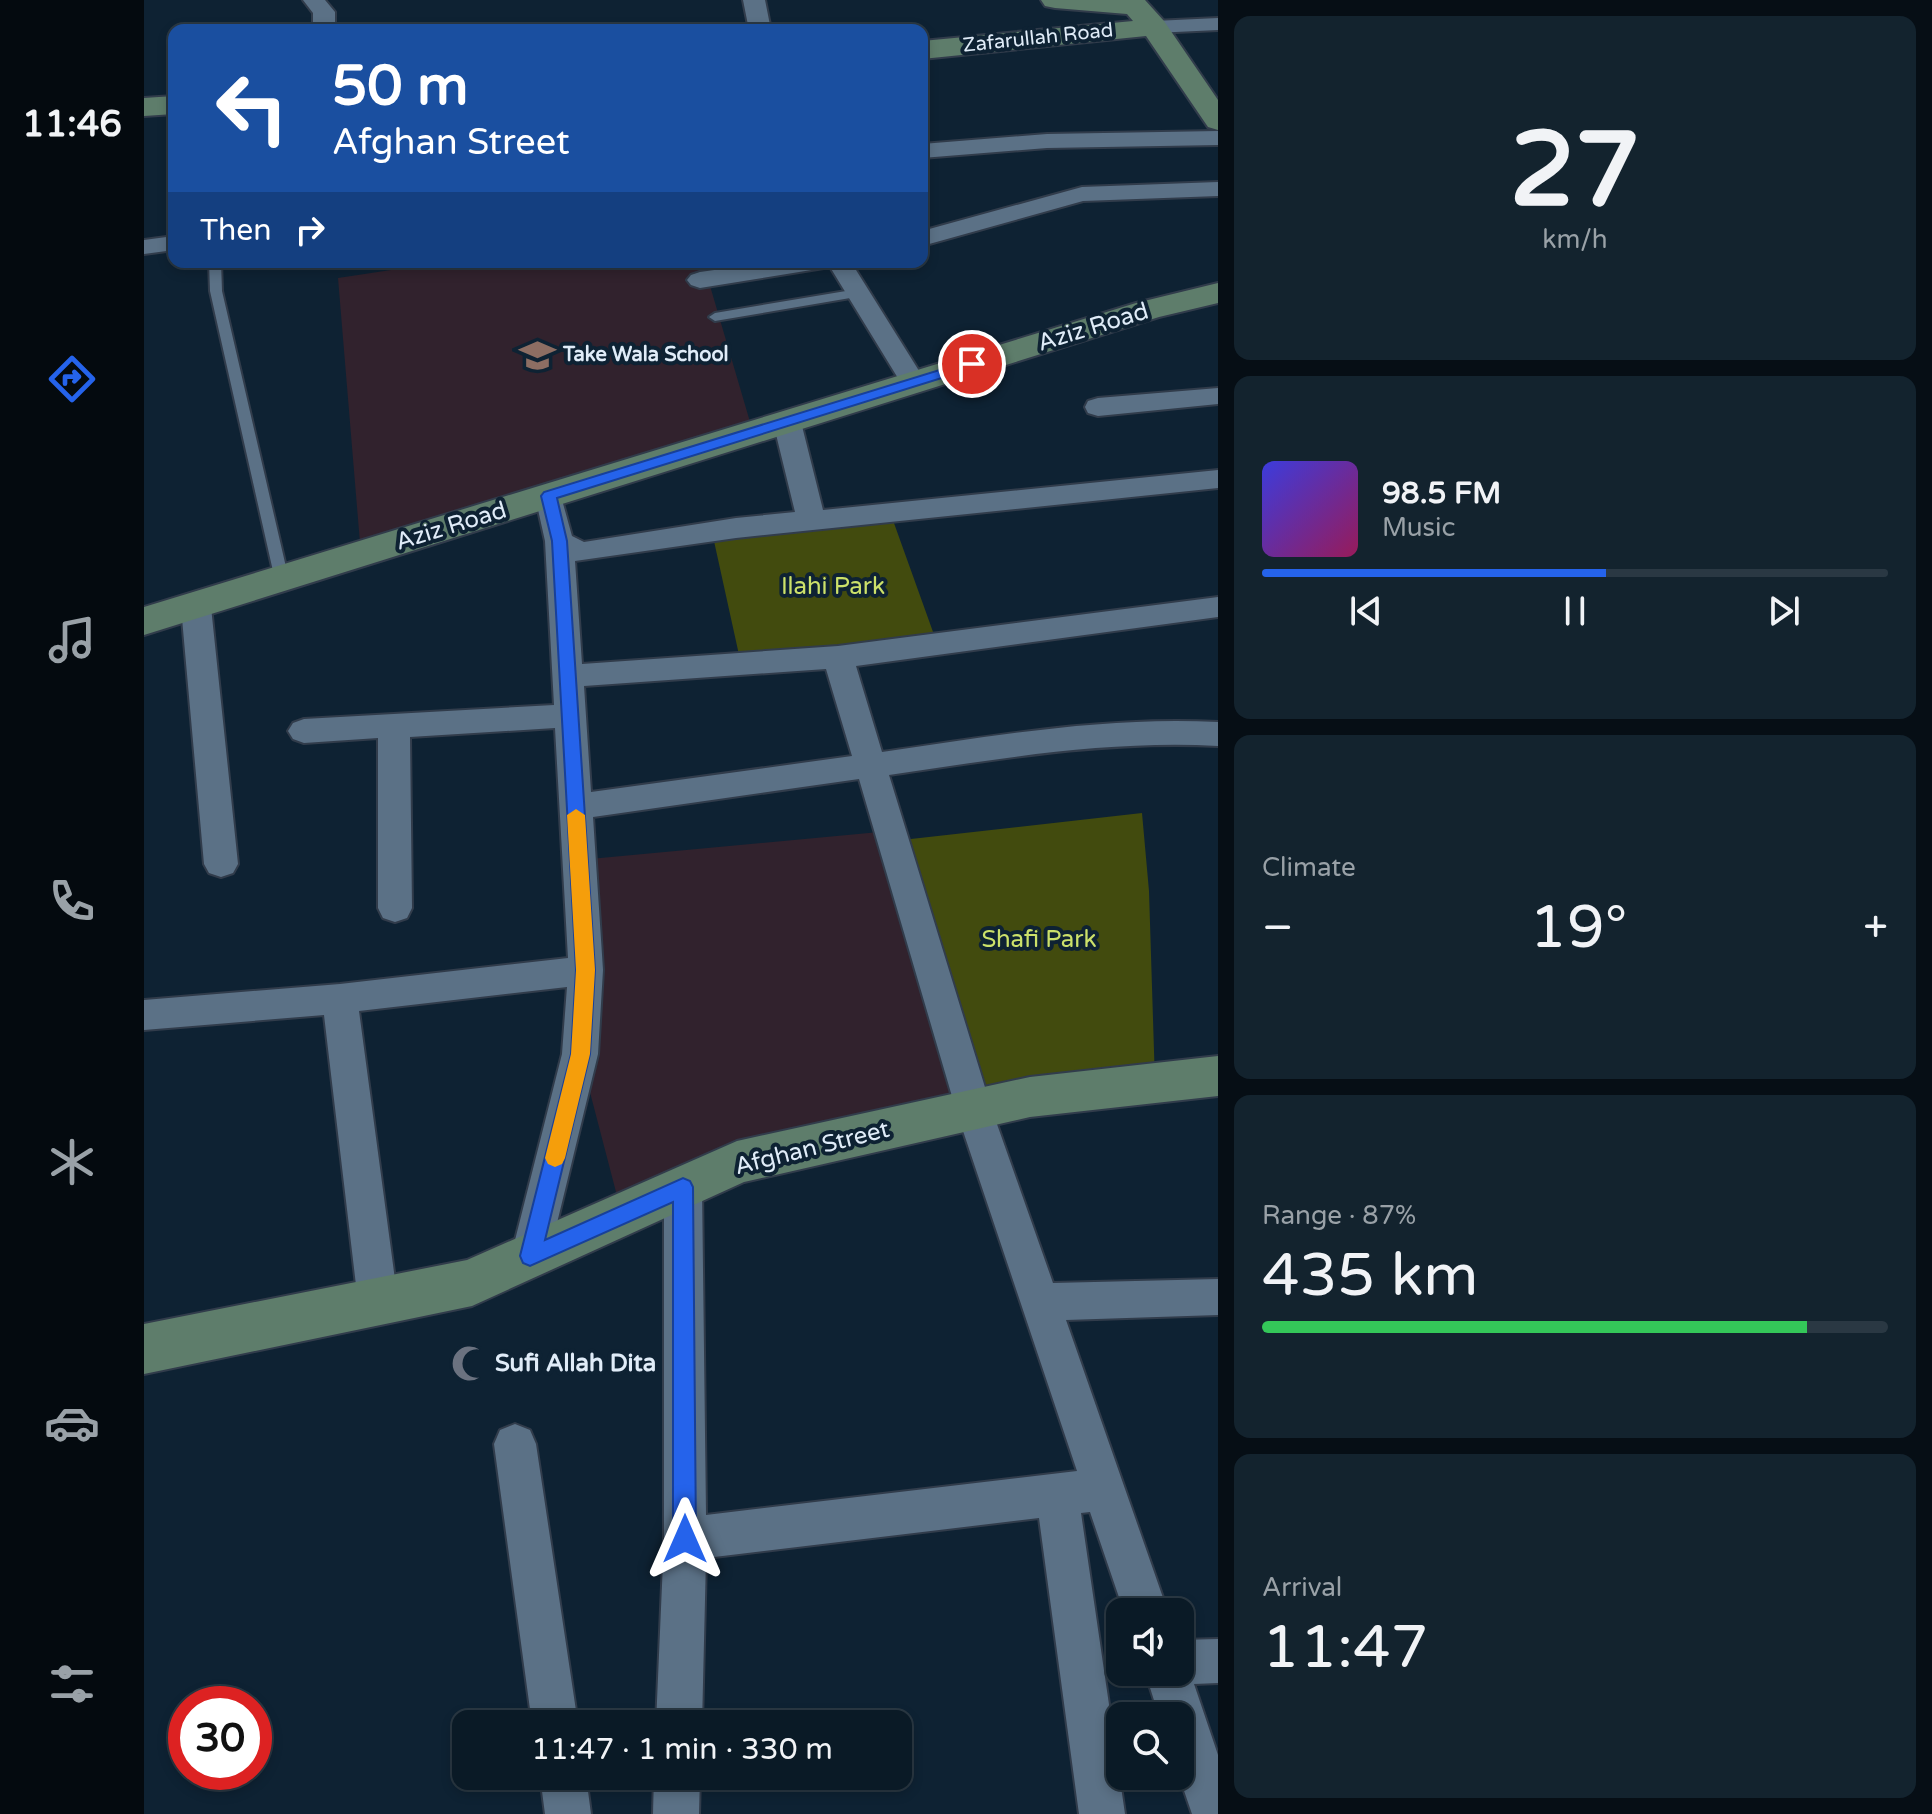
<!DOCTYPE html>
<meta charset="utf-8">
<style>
body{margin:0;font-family:"Varela Round",sans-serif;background:#13232e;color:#f1f3f6;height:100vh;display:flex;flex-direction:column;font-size:30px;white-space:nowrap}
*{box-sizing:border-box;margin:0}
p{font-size:26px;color:#99a1a7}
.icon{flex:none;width:44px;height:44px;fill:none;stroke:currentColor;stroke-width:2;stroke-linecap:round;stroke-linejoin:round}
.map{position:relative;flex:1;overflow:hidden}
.side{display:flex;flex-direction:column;gap:16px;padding:16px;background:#060e15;width:714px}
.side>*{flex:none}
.guide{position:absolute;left:24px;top:24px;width:760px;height:244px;border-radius:16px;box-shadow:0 4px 12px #0003,0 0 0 2px #2a3843;background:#1a4fa0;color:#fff;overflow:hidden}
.fabs{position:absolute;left:962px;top:1598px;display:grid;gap:16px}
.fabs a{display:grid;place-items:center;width:88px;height:88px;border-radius:16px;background:#0a1a26;box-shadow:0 4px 12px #0003,0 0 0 2px #2a3843;font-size:40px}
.speed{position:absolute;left:24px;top:1686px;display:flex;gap:16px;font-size:40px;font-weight:700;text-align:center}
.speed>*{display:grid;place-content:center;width:104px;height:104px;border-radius:50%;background:#0a1a26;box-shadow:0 4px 12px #0003,0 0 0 2px #2a3843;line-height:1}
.speed .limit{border:12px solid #d22;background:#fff;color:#111}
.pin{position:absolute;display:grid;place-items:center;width:68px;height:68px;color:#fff;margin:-34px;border:4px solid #fff;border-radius:50%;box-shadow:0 2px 8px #0007}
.me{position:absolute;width:88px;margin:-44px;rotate:0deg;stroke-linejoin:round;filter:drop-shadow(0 0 6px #0008)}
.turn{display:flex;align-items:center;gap:28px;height:168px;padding:0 32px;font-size:36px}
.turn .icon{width:104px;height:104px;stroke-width:2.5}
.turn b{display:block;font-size:56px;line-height:68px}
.then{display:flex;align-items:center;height:76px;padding:0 32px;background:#0003;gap:16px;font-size:30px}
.big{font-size:60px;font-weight:600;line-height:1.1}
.side .widget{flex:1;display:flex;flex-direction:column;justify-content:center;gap:12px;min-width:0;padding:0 28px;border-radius:16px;background:#13232e}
.side .dial{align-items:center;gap:0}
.dial b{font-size:104px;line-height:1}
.song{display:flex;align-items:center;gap:24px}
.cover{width:96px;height:96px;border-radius:12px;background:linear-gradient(135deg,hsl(240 70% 55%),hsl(330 70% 35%))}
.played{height:8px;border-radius:4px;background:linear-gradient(90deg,#2563eb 55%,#2a3843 55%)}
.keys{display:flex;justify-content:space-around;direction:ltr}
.heat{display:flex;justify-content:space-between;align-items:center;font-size:44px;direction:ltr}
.charge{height:12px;border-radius:6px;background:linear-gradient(90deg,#34c759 87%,#2a3843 0)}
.trip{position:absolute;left:308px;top:1710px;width:460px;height:80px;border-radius:16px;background:#0a1a26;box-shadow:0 4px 12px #0003,0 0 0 2px #2a3843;font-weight:600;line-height:80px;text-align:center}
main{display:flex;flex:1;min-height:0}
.dock{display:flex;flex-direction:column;width:144px;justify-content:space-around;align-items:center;background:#040a0f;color:#99a1a7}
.dock .icon{width:56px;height:56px}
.dock .active{color:#2563eb}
.dock b{font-size:36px;color:#f1f3f6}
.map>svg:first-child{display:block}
.education{fill:#31222d}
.green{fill:#424b0e}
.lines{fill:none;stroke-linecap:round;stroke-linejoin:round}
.lane-casing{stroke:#313c4b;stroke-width:4}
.street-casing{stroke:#313c4b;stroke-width:4}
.secondary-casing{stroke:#313c4b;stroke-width:4}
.lane{fill:#5b7186;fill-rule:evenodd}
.street{fill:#5b7186;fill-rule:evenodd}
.secondary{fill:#5e7d6b;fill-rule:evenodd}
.route{fill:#2563eb;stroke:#184099;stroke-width:2}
.slow{fill:#f59e0b}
.labels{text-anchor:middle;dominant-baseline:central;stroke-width:8;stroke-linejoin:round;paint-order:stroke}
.far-street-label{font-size:20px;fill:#e0ecf8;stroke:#0e2233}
.far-poi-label{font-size:20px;font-weight:bold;fill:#e0ecf8;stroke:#0e2233;text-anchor:start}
.street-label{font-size:24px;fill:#e0ecf8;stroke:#0e2233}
.park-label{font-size:24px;fill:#cce16a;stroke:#0e2233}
.poi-label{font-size:24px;font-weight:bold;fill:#e0ecf8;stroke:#0e2233;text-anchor:start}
</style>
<main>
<nav class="dock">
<b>11:46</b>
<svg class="icon active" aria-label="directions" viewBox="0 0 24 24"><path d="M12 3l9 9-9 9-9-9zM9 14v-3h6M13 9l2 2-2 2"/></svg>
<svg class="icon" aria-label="music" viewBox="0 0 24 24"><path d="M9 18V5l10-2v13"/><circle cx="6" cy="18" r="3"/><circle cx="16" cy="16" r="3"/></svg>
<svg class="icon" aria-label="phone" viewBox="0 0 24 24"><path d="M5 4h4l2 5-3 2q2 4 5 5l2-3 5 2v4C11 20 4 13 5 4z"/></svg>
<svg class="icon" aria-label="climate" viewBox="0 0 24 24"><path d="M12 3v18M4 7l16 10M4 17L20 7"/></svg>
<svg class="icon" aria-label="car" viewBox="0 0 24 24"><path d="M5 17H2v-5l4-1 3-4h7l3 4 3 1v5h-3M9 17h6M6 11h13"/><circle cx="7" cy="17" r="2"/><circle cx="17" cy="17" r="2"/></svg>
<svg class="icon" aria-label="filters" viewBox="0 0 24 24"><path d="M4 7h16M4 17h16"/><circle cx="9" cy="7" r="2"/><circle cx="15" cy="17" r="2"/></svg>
</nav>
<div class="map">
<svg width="1074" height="1814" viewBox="0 0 1074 1814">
<rect width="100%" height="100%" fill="#0e2233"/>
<path class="education" d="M300 262H559L609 432 217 555 194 278Z
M746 831 830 1110 478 1215 436 1054 435 860Z"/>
<path class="green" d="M746 512 793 643 597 664 568 532Z
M998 813 1005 891 1011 1083 830 1110 749 841Z"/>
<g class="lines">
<defs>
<path id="lane" d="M65 262H77L78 291 145 580 138 585 131 580 66 291Z
M714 289 718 290V296L571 321 565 317 571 313Z"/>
<path id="street" d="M159 0H181L191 12V30H169V13Z
M599 0H621L627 30H605Z
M1074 18V30L1010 33 999 27 1010 21Z
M1074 131V145L903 148 778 158V144L903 134Z
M1074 182V196L939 201 778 246V231L938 187Z
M30 236V250L0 254V240Z
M627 262H707L782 382 778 388 769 390 760 388 686 267 556 288 547 285 543 280 547 275 556 272Z
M1074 388V404L954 416 944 413 941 407 944 401 954 398Z
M643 413 653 416 657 422 679 510 1074 470V488L592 538 431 561 438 664 694 646 1074 597V617L712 666 738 752C849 736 962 716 1074 722V746C964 740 854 759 745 775L848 1110 909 1283 1074 1279V1315L922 1320 1024 1612H980L946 1512 937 1513 981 1814H935L895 1518 562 1558 558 1724H512L520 1539V1187L526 1175 539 1170 552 1175 558 1187 562 1515 933 1471 812 1110 715 779 449 817 459 970 454 1054 405 1256 400 1269 386 1274 372 1269 367 1256 418 1054 423 987 215 1011 254 1302 248 1315 234 1320 220 1315 214 1302 180 1015 0 1030V1000L196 984 424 958 411 728 266 737 268 908 263 918 251 922 239 918 234 908V738L160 743 149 739 144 731 149 723 160 719 410 705 401 541 391 496 395 489 405 487 415 489 428 536 440 542 592 518 651 512 629 422 633 416ZM682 669 708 756 447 792 440 686Z
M52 597 63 600 67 607 94 864 89 873 77 877 65 873 60 864 37 607 41 600Z
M371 1424 386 1430 392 1444 434 1724H388L350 1444 356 1430Z
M1074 1639V1683L1050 1684 1074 1755V1814H1048L1035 1776 1036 1716H1015L1001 1672H1036V1640Z
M396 1776H442L447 1814H401Z
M510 1776H556L555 1814H509Z"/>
<path id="secondary" d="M897 0H1001L1020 21 1074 100V130L1064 127 1002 36 778 59V41L989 21 983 14 911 8 901 6Z
M30 96V114L0 116V98Z
M1074 283V303L1015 317 0 635V607L992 303Z
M1074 1056V1096L886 1117 600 1182 328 1306 0 1374V1324L323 1260 593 1141 886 1077Z"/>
</defs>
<use href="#lane" class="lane-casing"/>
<use href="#street" class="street-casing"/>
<use href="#secondary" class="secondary-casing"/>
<use href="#lane" class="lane"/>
<use href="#street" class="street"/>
<use href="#secondary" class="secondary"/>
</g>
<path class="route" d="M828 360 833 361V367L413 498 423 541 451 970 446 1054 401 1240 539 1178 546 1181 549 1187 552 1539 549 1547 541 1550 532 1547 529 1539V1202L386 1266 379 1263 376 1256 427 1054 432 970 408 541 397 496 400 492Z"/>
<path class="slow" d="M432 809 441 815 451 970 446 1054 421 1158 418 1164 411 1167 404 1164 401 1158 427 1054 432 970 423 815Z"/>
<defs>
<symbol id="school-bare" viewBox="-9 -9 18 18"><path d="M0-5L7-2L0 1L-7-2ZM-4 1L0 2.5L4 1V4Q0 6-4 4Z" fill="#8d6e63" stroke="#0e2233" stroke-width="2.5" paint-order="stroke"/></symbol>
<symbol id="mosque-bare" viewBox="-9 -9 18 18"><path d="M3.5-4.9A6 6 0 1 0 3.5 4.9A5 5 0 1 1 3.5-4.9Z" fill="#6b7280" stroke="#0e2233" stroke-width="2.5" paint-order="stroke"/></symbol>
</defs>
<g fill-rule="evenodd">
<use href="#school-bare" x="368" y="330" width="51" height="51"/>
<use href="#mosque-bare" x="300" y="1338" width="51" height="51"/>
</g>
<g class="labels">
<g class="far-street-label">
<text transform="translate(894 38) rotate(-6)">Zafarullah Road</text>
</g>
<g class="far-poi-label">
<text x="419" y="355">Take Wala School</text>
</g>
<g class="street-label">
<text transform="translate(949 327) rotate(-17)">Aziz Road</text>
<text transform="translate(307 526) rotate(-17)">Aziz Road</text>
<text transform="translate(668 1148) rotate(-14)">Afghan Street</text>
</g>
<g class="park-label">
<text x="689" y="586">Ilahi Park</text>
<text x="895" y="939">Shafi Park</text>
</g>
<g class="poi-label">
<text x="351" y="1363">Sufi Allah Dita</text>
</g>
</g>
</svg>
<div class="fabs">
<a><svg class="icon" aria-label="sound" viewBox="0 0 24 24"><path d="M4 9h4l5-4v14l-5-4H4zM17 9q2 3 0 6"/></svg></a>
<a><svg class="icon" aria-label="search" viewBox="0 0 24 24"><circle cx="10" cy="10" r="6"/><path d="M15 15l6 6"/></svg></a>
</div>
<div class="speed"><div class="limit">30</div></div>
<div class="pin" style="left:828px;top:364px;background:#d93025"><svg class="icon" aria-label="arrive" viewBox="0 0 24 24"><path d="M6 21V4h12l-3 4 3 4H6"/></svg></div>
<svg class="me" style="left:541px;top:1539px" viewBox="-20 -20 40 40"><path d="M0-17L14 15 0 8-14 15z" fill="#2563eb" stroke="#fff" stroke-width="4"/></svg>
<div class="trip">11:47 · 1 min · 330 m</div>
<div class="guide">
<div class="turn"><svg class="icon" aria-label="left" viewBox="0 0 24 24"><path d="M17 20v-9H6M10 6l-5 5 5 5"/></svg><div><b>50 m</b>Afghan Street</div></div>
<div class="then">Then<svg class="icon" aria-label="right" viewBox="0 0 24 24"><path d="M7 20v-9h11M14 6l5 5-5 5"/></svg></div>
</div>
</div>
<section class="side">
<div class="widget dial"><b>27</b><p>km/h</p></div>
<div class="widget">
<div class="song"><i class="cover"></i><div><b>98.5 FM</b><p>Music</p></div></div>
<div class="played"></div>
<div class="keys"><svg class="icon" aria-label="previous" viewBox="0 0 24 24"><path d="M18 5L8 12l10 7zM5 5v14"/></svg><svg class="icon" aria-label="pause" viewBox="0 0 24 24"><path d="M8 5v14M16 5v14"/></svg><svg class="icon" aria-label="next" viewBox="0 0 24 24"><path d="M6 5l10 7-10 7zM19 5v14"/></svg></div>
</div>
<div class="widget"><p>Climate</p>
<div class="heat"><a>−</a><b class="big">19°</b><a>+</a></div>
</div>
<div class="widget"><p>Range · 87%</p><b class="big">435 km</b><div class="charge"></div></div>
<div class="widget"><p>Arrival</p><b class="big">11:47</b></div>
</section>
</main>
